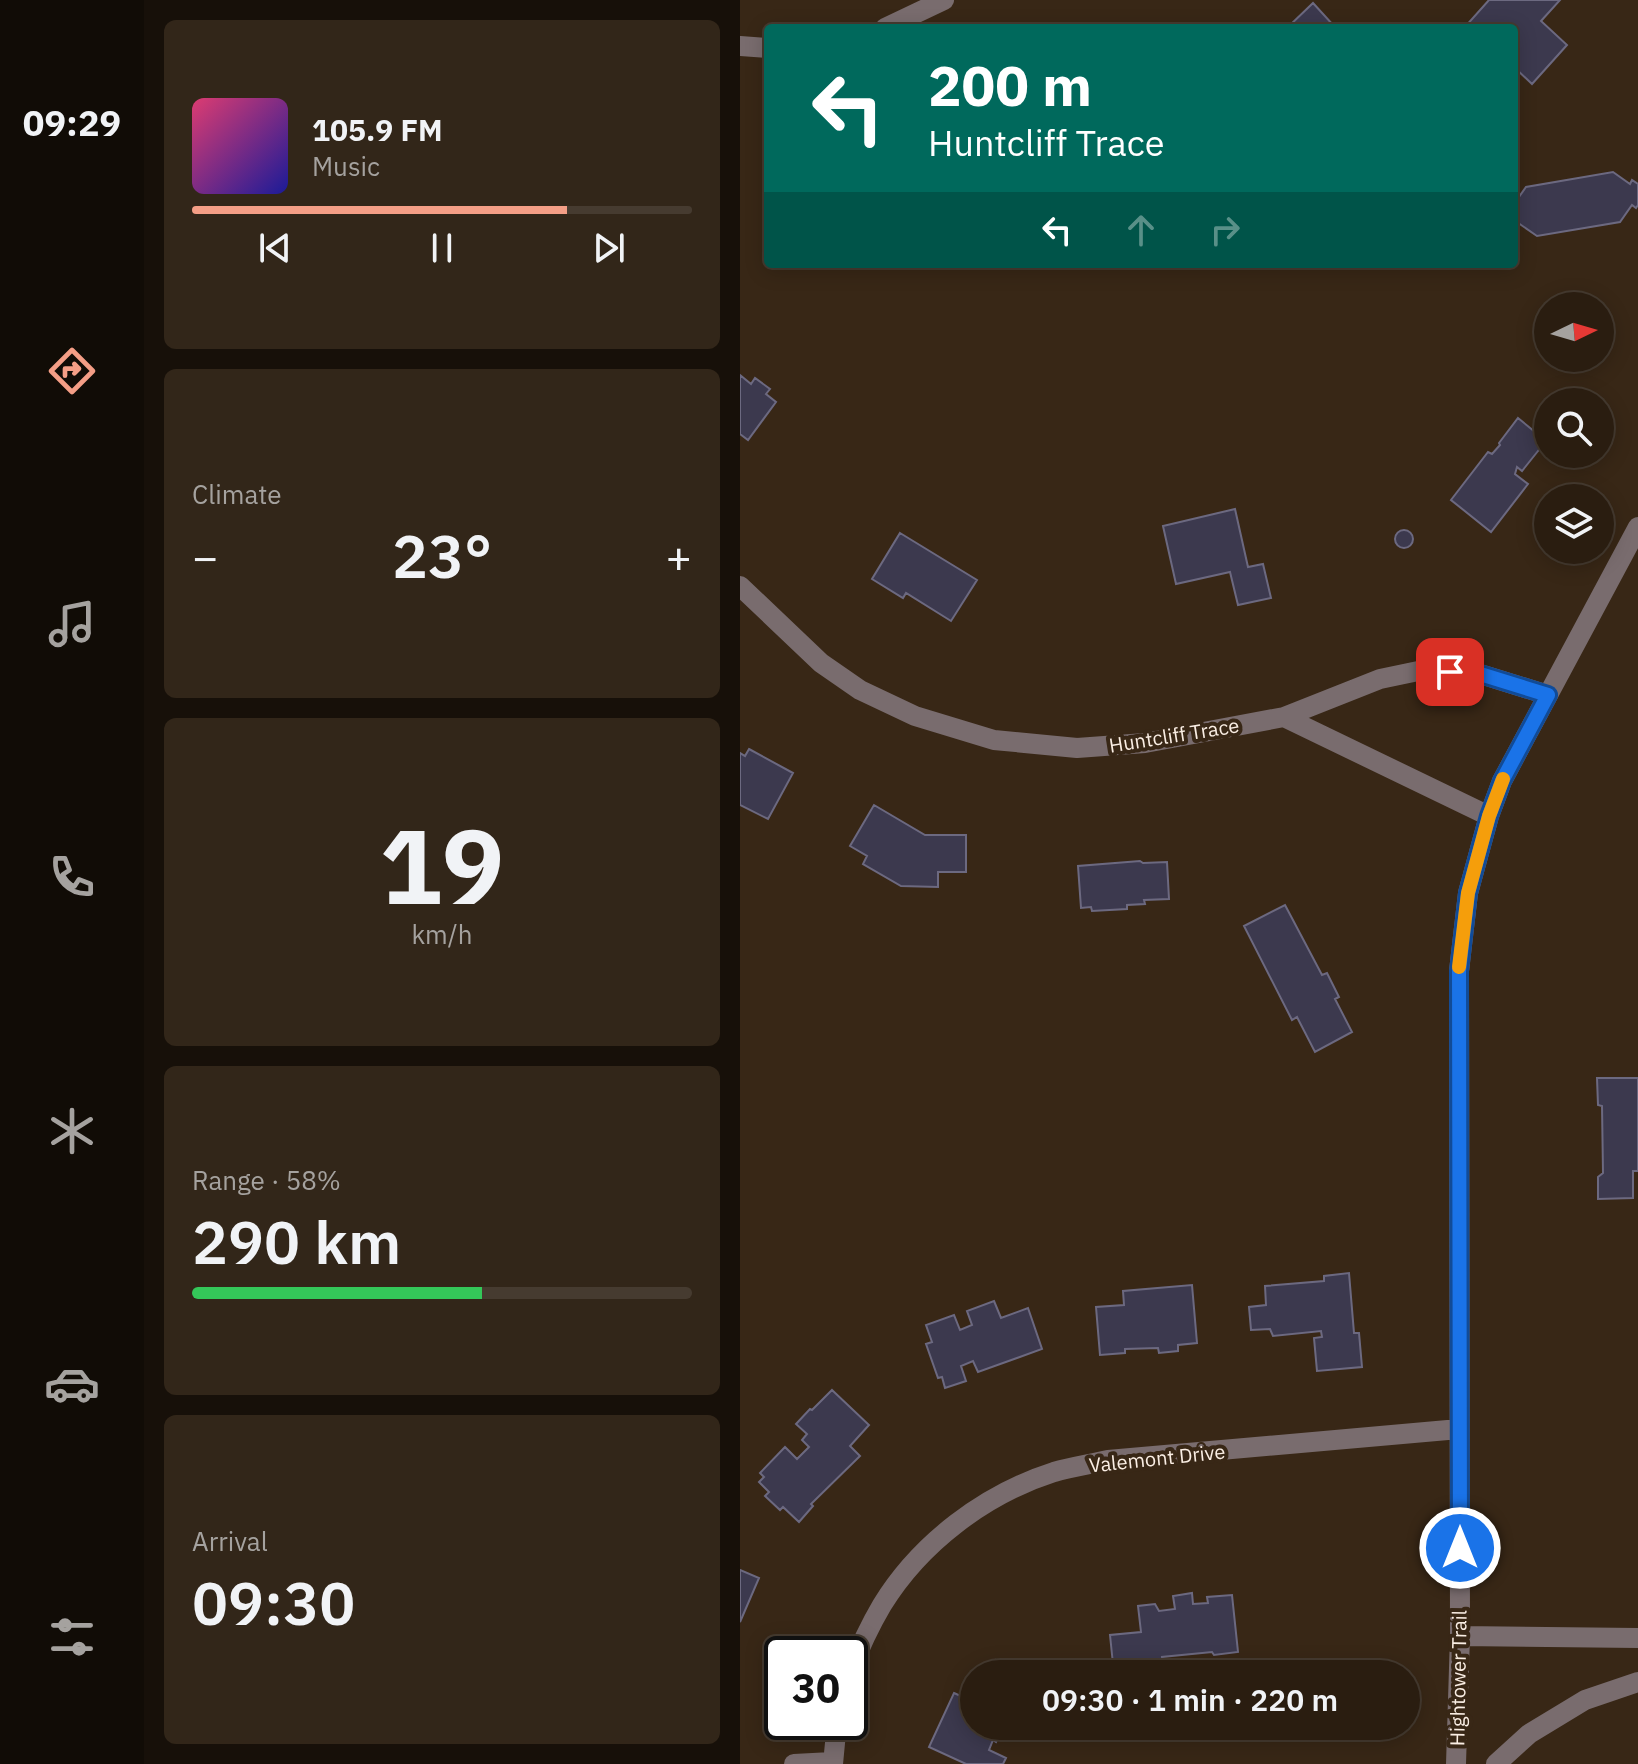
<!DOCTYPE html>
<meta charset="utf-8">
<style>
body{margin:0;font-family:"IBM Plex Sans",sans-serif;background:#322619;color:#f1f3f6;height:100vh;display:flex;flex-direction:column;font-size:30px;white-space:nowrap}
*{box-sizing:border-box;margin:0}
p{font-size:26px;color:#a5a29f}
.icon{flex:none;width:44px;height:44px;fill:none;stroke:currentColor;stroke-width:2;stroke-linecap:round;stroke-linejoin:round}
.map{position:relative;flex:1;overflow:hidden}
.drawer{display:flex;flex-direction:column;gap:20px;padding:20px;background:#171009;width:596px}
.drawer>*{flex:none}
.hud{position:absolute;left:24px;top:24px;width:754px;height:244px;border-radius:8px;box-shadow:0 4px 20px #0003,0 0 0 2px #463b30;background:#00695c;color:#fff;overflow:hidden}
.needle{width:52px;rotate:85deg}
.fabs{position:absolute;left:794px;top:292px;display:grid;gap:16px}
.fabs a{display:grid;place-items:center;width:80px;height:80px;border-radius:50%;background:#2a1d10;box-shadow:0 4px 20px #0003,0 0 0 2px #463b30;font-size:40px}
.speed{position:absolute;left:24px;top:1636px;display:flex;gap:16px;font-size:40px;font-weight:700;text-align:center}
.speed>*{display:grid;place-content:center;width:104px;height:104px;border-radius:50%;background:#2a1d10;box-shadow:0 4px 20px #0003,0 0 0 2px #463b30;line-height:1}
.speed .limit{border:4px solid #111;border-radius:12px;background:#fff;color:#111}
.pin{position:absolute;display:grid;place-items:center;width:68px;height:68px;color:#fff;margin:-34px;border-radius:16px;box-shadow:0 4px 12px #0006}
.me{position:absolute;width:88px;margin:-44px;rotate:0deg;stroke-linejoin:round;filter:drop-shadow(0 0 6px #0008)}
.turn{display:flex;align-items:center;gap:28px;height:168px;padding:0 32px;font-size:36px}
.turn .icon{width:104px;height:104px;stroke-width:2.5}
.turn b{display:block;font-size:56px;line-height:68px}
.lanes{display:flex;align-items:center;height:76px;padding:0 32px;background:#0003;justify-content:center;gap:40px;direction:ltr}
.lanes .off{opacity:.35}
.big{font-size:60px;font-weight:600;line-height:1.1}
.drawer .widget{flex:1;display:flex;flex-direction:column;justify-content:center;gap:12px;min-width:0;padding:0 28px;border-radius:12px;background:#322619}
.drawer .dial{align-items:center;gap:0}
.dial b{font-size:104px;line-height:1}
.song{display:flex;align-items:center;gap:24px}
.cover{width:96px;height:96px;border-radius:12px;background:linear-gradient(135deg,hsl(340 70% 55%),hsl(240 70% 35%))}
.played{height:8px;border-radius:4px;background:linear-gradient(90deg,#f49e86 75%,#463b30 75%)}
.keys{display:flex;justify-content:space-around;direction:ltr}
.heat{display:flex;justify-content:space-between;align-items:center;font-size:44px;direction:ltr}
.charge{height:12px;border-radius:6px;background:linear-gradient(90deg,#34c759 58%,#463b30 0)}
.trip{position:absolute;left:220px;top:1660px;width:460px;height:80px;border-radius:40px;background:#2a1d10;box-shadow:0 4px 20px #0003,0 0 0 2px #463b30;font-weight:600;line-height:80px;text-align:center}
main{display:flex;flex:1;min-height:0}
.tab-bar{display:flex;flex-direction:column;width:144px;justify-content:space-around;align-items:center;background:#110c06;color:#a5a29f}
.tab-bar .icon{width:56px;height:56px}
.tab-bar .on{color:#f49e86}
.tab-bar b{font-size:36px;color:#f1f3f6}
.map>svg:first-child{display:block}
.building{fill:#3c394e;stroke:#6c6980;stroke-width:2}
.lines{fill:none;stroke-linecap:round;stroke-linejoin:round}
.street{stroke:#796c6e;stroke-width:20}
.route-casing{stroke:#114b97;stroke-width:20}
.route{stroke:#1a73e8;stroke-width:14}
.slow{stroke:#f59e0b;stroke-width:14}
.labels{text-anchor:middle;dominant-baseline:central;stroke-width:8;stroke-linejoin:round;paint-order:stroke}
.street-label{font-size:20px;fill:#faeee4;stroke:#382716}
</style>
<main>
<nav class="tab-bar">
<b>09:29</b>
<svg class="icon on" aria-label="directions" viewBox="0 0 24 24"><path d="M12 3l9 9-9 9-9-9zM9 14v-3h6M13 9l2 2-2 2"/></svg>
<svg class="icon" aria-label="music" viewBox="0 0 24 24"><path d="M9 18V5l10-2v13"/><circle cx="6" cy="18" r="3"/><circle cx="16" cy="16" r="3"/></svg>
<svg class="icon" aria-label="phone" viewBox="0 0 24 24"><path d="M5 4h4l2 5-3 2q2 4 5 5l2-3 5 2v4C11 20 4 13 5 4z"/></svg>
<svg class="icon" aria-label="climate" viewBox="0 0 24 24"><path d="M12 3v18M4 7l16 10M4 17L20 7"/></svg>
<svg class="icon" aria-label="car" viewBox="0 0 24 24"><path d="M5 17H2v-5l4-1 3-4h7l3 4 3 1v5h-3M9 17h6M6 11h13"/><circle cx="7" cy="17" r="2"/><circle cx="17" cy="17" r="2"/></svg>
<svg class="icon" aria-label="filters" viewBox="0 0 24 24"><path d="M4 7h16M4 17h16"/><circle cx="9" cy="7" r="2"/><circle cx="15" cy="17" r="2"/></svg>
</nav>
<section class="drawer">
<div class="widget">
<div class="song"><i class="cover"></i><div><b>105.9 FM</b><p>Music</p></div></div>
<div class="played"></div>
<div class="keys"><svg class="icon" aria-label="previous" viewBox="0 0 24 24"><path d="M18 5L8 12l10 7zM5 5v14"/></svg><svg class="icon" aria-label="pause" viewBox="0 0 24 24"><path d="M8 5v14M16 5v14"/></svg><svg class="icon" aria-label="next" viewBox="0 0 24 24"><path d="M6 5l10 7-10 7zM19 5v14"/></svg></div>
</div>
<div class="widget"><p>Climate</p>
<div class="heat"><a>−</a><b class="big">23°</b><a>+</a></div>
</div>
<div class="widget dial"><b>19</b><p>km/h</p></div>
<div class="widget"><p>Range · 58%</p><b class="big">290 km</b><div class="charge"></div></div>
<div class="widget"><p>Arrival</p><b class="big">09:30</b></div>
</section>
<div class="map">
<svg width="898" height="1764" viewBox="0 0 898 1764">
<rect width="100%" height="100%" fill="#382716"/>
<path class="building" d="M749 0H820L801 21 827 45 792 84 774 67V28H724Z
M573 3 594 26 592 28H547Z
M873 172 890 184 892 180 898 184V205L896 208 892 205 880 222 797 236 774 220V204L786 187Z
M0 375 11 384 15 378 30 389 26 394 36 402 8 440 0 434Z
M778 418 806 441 782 471 777 467 775 474 788 484 751 532 711 500 748 452 752 454 760 445 759 443Z
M495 509 508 567 523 564 531 598 498 605 490 572 436 584 423 526Z
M655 539a9 9 0 1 1 18 0a9 9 0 1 1-18 0Z
M160 533 237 580 211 621 166 593 163 598 132 579Z
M9 749 53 773 28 819 0 805V753L5 756Z
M134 805 185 835H226V872H198V887L161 886 123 864 127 856 110 846Z
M400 861 403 863 427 862 429 899 404 900 405 904 387 905V909L352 911 351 907 341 908 338 866Z
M545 905 582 975 587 973 599 997 595 999 612 1032 575 1052 557 1017 552 1020 504 926Z
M857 1078H898V1171H893V1198L858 1199V1177L863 1173 862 1106 858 1105Z
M609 1273 614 1333H619L622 1367 577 1371 574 1338 582 1337 581 1331 533 1336 530 1329 511 1330 509 1307 526 1305 525 1286 584 1281V1276Z
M452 1285 457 1343 438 1345V1351L419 1353 418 1348 385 1349V1353L360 1355 356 1307 384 1305 383 1291Z
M254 1301 261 1318 288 1308 302 1349 238 1372 233 1361 221 1366 226 1381 205 1388 202 1377 198 1378 186 1344 192 1342 186 1325 214 1315 220 1330 232 1325 227 1311Z
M92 1390 129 1425 110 1446 120 1456 71 1504 73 1506 59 1522 43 1507 40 1510 25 1496 29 1492 19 1482 24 1477 20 1473 45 1447 57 1459 69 1447 62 1440 67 1434 56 1424 70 1409 72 1410Z
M0 1570 19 1578 0 1622Z
M452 1593 453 1604 468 1603 467 1597 492 1595 498 1652 474 1655 472 1652 422 1657 423 1667 408 1669V1674H374L370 1635 401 1632 398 1606 415 1604 419 1611 435 1609 433 1596Z
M256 1660 286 1674H250Z
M214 1693 234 1702V1726H264L256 1742 253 1740 249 1750 266 1758 263 1764H226L189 1747Z
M267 1726H296L292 1737Z"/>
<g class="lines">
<path class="street" d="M145 28 204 0
M0 46 28 48
M0 586 81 663 120 690 175 716 254 740 337 748 405 743 544 717 640 679 683 670 737 673 808 695
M544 717 749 816
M720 1636 898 1638
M110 1672C119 1649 129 1627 142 1605 180 1543 245 1494 314 1472 332 1467 351 1464 368 1460L719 1429
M54 1764 92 1762
M93 1764 97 1722
M716 1764 720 1636 719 971 728 893 749 816 762 781 898 527
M756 1764 789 1734 845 1700 898 1682"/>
</g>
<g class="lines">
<defs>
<path id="route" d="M710 672 737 673 808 695 762 781 749 816 728 893 719 971 720 1548"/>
</defs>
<use href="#route" class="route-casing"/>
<use href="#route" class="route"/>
<path class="slow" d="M719 967 728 893 749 816 763 779"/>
</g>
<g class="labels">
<g class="street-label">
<text transform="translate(434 735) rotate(-9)">Huntcliff Trace</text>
<text transform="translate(417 1458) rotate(-6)">Valemont Drive</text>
<text transform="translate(718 1678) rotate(-89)">Hightower Trail</text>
</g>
</g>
</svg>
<div class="fabs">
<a><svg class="needle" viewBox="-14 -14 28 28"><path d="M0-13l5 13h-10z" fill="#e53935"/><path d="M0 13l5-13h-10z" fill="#a5a29f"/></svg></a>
<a><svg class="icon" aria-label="search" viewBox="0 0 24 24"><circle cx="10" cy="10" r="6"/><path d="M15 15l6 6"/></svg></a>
<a><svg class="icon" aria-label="layers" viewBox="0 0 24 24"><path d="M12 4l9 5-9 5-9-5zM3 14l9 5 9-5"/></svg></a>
</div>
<div class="speed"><div class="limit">30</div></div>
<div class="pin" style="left:710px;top:672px;background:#d93025"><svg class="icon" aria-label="arrive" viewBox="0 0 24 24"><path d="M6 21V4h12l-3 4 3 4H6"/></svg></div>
<svg class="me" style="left:720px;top:1548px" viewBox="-20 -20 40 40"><circle r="17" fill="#1a73e8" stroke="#fff" stroke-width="3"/><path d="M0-11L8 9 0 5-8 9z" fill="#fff"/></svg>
<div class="trip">09:30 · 1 min · 220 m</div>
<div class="hud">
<div class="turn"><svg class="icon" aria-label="left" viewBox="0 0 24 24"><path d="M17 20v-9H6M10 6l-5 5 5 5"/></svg><div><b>200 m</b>Huntcliff Trace</div></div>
<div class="lanes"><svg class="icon" aria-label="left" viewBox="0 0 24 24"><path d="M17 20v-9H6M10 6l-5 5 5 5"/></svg><svg class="icon off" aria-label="ahead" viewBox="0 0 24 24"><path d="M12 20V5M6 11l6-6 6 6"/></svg><svg class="icon off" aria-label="right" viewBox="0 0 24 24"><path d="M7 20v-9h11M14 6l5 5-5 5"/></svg></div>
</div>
</div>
</main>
